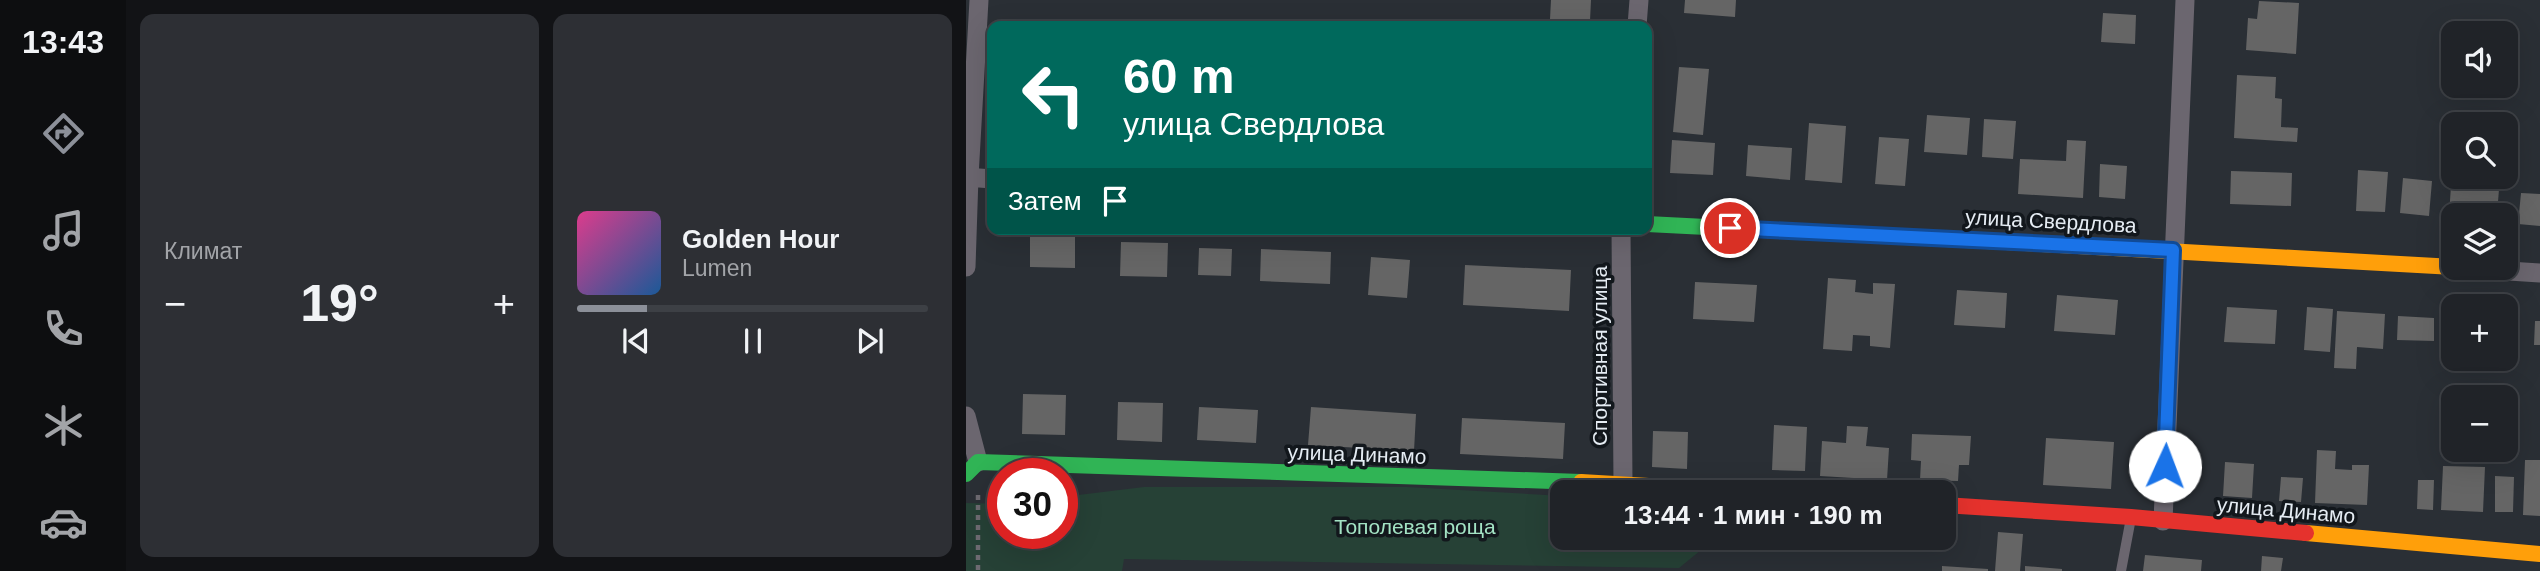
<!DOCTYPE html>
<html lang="ru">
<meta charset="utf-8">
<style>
body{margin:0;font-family:Helvetica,sans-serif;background:#2d2f34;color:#f1f3f6;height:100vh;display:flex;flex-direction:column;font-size:26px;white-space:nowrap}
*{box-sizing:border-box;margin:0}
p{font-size:23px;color:#a2a4a8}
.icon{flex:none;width:38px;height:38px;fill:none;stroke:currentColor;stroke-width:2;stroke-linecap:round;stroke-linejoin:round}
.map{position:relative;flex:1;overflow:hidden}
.drawer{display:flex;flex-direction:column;gap:14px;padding:14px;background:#121316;width:840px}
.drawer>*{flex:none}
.top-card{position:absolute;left:21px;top:21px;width:665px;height:214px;border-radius:14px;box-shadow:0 7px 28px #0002,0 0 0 2px #3d4045;background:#00695c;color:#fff;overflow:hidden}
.controls{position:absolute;left:1475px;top:21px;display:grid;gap:14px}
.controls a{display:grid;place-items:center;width:77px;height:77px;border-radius:14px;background:#202328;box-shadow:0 7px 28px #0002,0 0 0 2px #3d4045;font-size:35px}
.speed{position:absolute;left:21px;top:458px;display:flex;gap:14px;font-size:35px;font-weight:700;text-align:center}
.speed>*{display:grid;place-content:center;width:91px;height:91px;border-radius:50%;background:#202328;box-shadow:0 7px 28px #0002,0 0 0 2px #3d4045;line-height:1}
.speed .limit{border:10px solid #d22;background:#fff;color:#111}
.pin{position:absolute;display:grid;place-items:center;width:60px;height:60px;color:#fff;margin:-30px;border:4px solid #fff;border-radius:50%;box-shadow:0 2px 7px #0007}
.me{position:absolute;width:77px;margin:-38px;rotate:2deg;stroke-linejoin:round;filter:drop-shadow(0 0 5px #0008)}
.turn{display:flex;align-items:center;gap:24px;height:147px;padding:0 21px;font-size:32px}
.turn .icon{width:91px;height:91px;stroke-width:2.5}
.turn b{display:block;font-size:49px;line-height:60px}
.then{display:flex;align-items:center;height:66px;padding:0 21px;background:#0003;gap:14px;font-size:26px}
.big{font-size:52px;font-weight:700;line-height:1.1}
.drawer .widget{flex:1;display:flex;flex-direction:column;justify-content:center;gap:10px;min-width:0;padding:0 24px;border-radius:14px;background:#2d2f34}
.song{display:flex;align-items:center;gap:21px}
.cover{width:84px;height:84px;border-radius:10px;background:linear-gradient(135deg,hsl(330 70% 55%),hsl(210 70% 35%))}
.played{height:7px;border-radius:4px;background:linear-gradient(90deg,#8c9099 20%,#3d4045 20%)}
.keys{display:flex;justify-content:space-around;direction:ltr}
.heat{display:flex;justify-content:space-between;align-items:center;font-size:38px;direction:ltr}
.drawer .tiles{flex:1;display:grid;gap:14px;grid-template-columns:repeat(2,1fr)}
.trip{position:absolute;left:584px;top:480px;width:406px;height:70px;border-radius:14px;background:#202328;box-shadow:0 7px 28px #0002,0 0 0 2px #3d4045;font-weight:700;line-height:70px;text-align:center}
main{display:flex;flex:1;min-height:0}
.tab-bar{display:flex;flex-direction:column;width:126px;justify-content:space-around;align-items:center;background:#0d0e10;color:#a2a4a8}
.tab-bar .icon{width:49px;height:49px}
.tab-bar .current{color:#8c9099}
.tab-bar b{font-size:32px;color:#f1f3f6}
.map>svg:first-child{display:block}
.green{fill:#264136}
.building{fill:#656565}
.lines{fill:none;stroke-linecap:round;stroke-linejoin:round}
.path{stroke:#6d6a71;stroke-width:4.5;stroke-dasharray:5 5;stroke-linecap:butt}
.lane{stroke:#6b666f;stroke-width:10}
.street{stroke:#6b666f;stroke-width:19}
.fast{stroke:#30b455;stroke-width:16}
.slow{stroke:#ff9f0a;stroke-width:16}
.jam{stroke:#e5322d;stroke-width:16}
.route-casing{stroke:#114b97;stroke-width:18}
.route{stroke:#1a73e8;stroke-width:12}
.labels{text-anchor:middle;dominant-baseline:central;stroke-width:7;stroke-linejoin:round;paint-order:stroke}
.street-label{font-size:21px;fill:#e5ecf3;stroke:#12171c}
.park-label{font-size:21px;fill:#a3e3c4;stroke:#12171c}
</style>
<main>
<nav class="tab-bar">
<b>13:43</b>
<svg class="icon current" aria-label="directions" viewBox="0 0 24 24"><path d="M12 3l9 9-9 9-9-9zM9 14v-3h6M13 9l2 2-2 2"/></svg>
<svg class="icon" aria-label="music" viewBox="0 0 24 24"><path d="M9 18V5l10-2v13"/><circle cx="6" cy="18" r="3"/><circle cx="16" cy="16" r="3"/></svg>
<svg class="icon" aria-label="phone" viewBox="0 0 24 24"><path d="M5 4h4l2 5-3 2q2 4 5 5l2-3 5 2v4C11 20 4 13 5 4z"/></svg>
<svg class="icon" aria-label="climate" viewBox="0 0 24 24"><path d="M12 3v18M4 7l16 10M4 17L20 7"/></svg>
<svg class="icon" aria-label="car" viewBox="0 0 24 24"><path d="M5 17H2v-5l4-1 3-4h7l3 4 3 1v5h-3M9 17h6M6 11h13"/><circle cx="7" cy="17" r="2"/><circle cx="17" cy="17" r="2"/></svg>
</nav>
<section class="drawer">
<div class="tiles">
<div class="widget"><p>Климат</p>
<div class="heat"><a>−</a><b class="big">19°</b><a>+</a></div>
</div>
<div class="widget">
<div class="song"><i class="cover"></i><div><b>Golden Hour</b><p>Lumen</p></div></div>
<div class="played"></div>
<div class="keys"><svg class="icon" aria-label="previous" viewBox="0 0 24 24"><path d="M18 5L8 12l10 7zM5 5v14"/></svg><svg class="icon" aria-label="pause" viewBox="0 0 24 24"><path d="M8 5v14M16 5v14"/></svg><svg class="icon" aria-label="next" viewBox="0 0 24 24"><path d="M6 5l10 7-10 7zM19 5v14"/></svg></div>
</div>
</div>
</section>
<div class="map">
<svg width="1574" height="571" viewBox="0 0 1574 571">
<rect width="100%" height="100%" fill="#2a2f35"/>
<path class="green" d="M178 487H441L597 496V537H751L713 568 158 559 156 571H0V503L37 504V534H96V497Z"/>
<path class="building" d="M585 0H625L624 21 584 19Z
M719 0H770L769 17 718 13Z
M1293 1 1333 3 1330 54 1280 50 1282 18 1291 19Z
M1137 13 1170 15 1169 44 1135 42Z
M713 67 743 69 737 135 707 132Z
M1271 75 1310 77 1309 98 1316 99 1315 127 1332 128 1331 142 1268 138Z
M961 115 1004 118 1001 155 958 152Z
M1018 119 1050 121 1047 159 1016 157Z
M843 123 880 126 876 183 839 180Z
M913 137 943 139 939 186 909 184Z
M706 140 749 143 747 175 704 173Z
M1101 140 1120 141 1117 198 1052 194 1054 159 1100 161Z
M782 145 826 148 824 180 780 176Z
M1134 164 1161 166 1159 199 1133 197Z
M1392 170 1422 172 1419 212 1390 211Z
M1265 171 1326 173 1325 206 1264 204Z
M1437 178 1466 181 1463 216 1434 213Z
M1485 186 1533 189 1531 215H1483Z
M1555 193 1574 194V226L1552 224Z
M64 237H109V268L64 267Z
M155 242 202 243 201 277 154 276Z
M233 248 266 249 265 276 232 275Z
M295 249 365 252 364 284 294 281Z
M405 257 444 260 441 298 402 295Z
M499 265 605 270 603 311 497 305Z
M862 278 890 280 889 292 907 294V283L929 284 924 348 904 346V336L887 335 886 351 857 349Z
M729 282 791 285 788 322 727 319Z
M991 290 1041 293 1039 328 988 325Z
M1091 295 1152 300 1149 335 1088 331Z
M1261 307 1311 310 1309 344 1258 342Z
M1341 307 1367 309 1364 352 1338 350Z
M1371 311 1419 314 1417 349 1391 347 1390 369 1368 368Z
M1432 316 1468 318V341L1431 340Z
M1540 319H1549V350H1540Z
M1569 321H1574V345H1568Z
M57 394 100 395 99 435 56 434Z
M152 402 197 403 196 442 151 440Z
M233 407 292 410 290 443 231 440Z
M345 407 450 414 448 451 342 445Z
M496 418 599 423 597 459 494 454Z
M808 425 841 427 839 471 806 470Z
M881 426 902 427 900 446 923 448 921 480 854 476 856 441 880 443Z
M687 431 722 432 721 469 686 467Z
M946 434 1005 436 1003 465H993L992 481 954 480 955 461 945 460Z
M1080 438 1148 442 1145 489 1077 485Z
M1351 450 1370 451 1369 469 1386 470V465H1403L1401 505 1349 503Z
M1559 460H1574V516L1557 515Z
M1259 462 1288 464 1286 498 1257 496Z
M1477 466 1519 467 1517 512 1475 510Z
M1529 476 1548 477 1547 512H1529Z
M1315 477 1337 478 1335 502 1313 501Z
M1452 480H1468L1467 510 1451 509Z
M1032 532 1057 534 1054 571H1029Z
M1179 555 1236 560 1235 571H1177Z
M1296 556 1317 558 1315 571H1295Z
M976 566 1022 569V571H976Z
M1059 566 1096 569V571H1059Z"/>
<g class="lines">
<path class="path" d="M12 495V571"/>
<path class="lane" d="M1155 571 1165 518"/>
<path class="street" d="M671 26 673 0
M0 177 26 179
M655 229 657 483
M0 267 3 177 13 0
M1496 268 1574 273
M0 416 12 462
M1197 521 1219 0"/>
<path class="fast" d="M681 224 1040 242
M0 474 12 462 615 482"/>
<path class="slow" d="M1040 242 1488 267
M615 482 784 492
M1340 533 1574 554"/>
<path class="jam" d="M978 505 1165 517 1340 533"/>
</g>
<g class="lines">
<defs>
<path id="route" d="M764 228 1207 250 1199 466"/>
</defs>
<use href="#route" class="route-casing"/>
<use href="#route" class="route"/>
</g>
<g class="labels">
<g class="street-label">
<text transform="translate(1085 221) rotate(3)">улица Свердлова</text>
<text transform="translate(633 356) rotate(-90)">Спортивная улица</text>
<text transform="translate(391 454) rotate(2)">улица Динамо</text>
<text transform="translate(1320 510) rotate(5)">улица Динамо</text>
</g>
<g class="park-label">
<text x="449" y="526">Тополевая роща</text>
</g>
</g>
</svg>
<div class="controls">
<a><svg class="icon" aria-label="sound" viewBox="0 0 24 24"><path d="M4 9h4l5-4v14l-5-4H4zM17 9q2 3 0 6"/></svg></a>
<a><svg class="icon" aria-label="search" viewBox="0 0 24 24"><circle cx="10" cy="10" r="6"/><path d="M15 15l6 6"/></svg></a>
<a><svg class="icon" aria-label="layers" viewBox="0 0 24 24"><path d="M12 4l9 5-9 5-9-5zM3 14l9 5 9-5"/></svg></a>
<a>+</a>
<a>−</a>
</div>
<div class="speed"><div class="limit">30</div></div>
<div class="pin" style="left:764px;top:228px;background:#d93025"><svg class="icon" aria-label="arrive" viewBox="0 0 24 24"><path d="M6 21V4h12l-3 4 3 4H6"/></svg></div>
<svg class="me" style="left:1199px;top:466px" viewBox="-20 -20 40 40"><circle r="19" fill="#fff"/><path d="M0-13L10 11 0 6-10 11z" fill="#1a73e8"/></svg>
<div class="trip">13:44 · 1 мин · 190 m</div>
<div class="top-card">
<div class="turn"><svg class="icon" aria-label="left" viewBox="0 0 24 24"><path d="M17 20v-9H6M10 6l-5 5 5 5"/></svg><div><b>60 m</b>улица Свердлова</div></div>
<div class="then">Затем<svg class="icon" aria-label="arrive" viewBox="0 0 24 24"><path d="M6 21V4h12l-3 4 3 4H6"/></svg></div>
</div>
</div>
</main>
